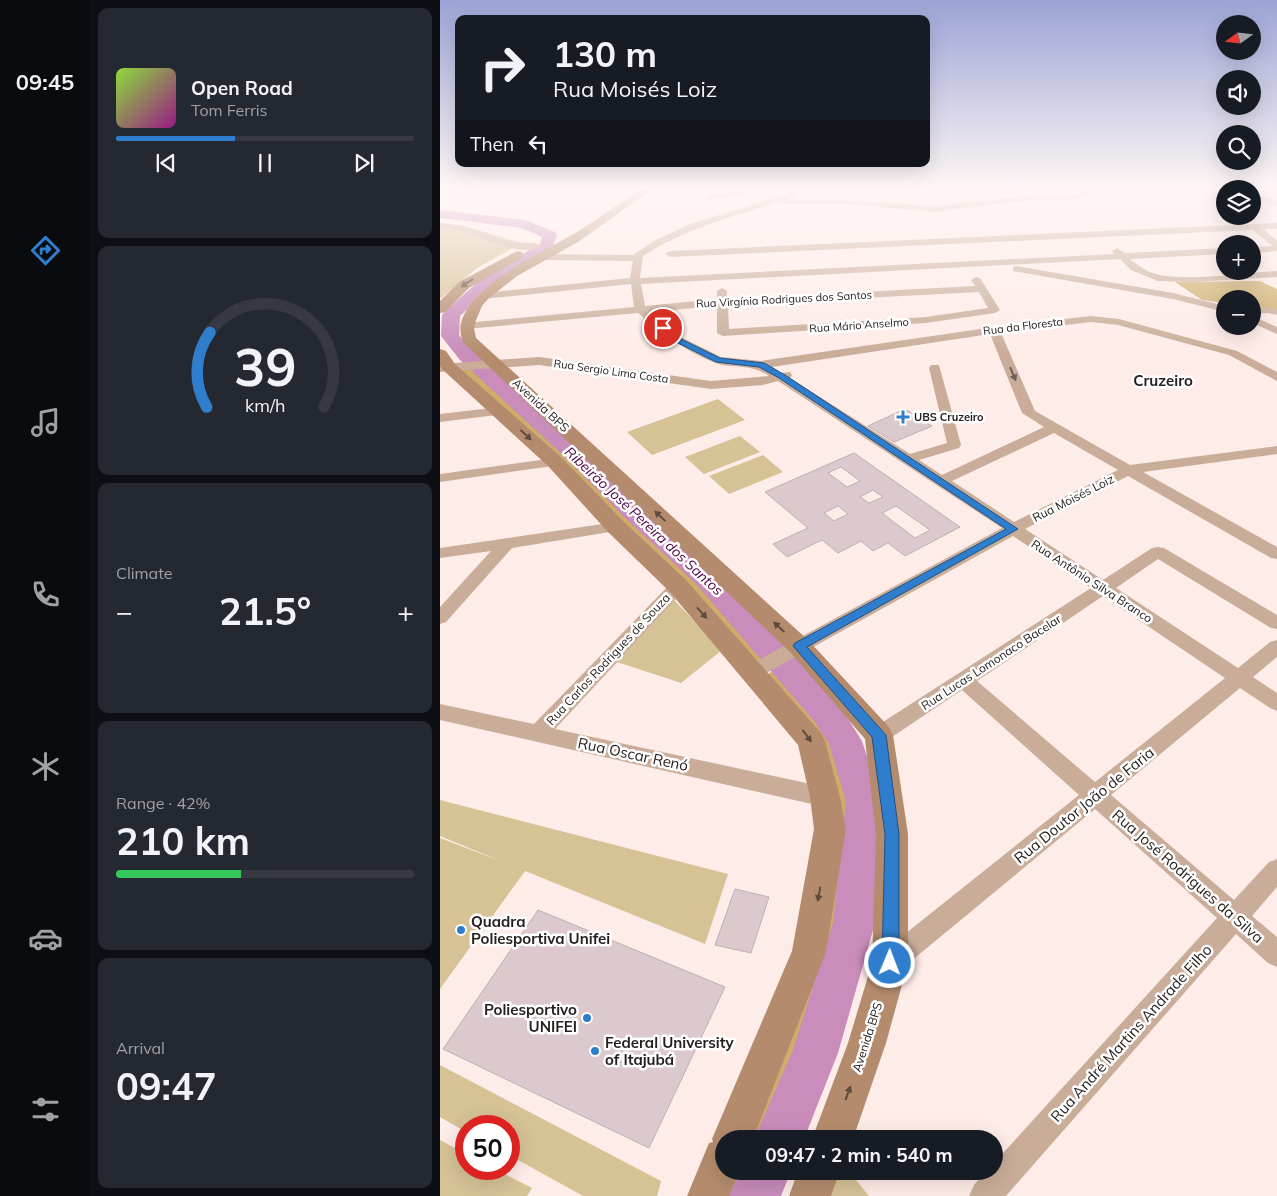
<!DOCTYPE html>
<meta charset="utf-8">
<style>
body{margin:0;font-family:Mulish,sans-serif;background:#242831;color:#f1f3f6;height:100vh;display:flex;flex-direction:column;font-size:19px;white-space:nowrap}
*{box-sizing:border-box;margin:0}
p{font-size:16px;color:#9ea1a6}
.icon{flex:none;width:28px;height:28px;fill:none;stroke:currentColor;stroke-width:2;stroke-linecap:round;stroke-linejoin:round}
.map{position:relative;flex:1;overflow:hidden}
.drawer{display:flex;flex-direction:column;gap:8px;padding:8px;background:#0d0f14;width:350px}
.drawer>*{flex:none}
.hud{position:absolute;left:15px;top:15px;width:475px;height:152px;border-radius:10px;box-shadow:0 5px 20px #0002;background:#171b24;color:#f1f3f6;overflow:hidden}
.needle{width:32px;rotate:255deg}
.buttons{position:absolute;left:776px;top:15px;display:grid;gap:10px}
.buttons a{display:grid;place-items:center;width:45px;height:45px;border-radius:50%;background:#171b24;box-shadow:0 5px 20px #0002;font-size:25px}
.speed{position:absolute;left:15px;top:1115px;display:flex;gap:10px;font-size:25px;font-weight:700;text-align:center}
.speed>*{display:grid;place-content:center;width:65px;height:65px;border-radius:50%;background:#171b24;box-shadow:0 5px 20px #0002;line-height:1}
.speed .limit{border:8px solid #d22;background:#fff;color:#111}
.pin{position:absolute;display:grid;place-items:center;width:42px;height:42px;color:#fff;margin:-21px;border:2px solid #fff;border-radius:50%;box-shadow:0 1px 5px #0007}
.me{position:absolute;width:55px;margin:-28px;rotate:1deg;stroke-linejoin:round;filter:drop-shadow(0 0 4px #0008)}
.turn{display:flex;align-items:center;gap:18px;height:105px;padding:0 15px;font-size:22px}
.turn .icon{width:65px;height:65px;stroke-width:2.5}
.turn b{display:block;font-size:35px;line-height:42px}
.then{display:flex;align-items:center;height:48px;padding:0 15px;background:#0003;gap:10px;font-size:19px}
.big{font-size:38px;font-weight:700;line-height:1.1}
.drawer .tile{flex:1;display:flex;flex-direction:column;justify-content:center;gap:8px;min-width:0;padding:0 18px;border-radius:10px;background:#242831}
.drawer .dial{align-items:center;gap:0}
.dial svg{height:130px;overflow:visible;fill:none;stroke:#363941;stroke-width:7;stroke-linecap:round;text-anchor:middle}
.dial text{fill:#f1f3f6;stroke:none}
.song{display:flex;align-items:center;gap:15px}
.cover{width:60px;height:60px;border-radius:8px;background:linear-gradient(135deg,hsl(90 70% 55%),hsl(310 70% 35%))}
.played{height:5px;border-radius:2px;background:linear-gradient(90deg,#2f7dcd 40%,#363941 40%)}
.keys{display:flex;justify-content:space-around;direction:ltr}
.heat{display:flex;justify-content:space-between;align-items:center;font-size:28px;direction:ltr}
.charge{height:8px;border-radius:4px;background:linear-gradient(90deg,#34c759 42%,#363941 0)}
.trip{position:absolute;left:275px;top:1130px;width:288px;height:50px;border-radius:25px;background:#171b24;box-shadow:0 5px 20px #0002;font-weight:700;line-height:50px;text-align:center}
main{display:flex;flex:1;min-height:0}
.tab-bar{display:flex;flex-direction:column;width:90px;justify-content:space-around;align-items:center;background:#090b0e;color:#9ea1a6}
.tab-bar .icon{width:35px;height:35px}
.tab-bar .active{color:#2f7dcd}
.tab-bar b{font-size:22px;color:#f1f3f6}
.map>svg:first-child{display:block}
.green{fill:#d7c296}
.forest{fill:#cdad67}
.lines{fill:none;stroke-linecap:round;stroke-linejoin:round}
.river{fill:#c98cbb;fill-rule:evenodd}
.building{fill:#dbc9cd;stroke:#c0aeb2;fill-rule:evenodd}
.minor{fill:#c9ad99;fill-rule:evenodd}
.secondary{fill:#b48c6d;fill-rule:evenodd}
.oneway{fill:#5f4b3e}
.oneway2{fill:#705f56}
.route{fill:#2f7dcd;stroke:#1f5185}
.poi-dot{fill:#2f7dcd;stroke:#fff;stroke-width:2}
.labels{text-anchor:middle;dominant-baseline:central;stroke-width:5;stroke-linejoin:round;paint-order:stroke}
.far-street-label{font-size:11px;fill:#27201f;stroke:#fff}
.far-poi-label{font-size:11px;font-weight:bold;fill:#27201f;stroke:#fff;text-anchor:start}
.street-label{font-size:12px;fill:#27201f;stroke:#fff}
.water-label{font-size:14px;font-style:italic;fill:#4e0243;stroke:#fff}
.far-district-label{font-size:15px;font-weight:bold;fill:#27201f;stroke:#fff}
.near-street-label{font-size:15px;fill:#27201f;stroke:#fff}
.near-poi-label{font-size:15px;font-weight:bold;fill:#27201f;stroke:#fff;text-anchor:start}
</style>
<main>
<nav class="tab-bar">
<b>09:45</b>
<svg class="icon active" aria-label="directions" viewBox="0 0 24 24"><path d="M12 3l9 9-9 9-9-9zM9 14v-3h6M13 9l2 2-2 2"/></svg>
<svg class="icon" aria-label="music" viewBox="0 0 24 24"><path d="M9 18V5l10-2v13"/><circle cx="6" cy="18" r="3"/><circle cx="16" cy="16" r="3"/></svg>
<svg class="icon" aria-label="phone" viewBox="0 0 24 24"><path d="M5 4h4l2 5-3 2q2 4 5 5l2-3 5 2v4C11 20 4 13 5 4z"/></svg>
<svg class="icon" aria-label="climate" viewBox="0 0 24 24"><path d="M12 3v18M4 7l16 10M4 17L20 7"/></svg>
<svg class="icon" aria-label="car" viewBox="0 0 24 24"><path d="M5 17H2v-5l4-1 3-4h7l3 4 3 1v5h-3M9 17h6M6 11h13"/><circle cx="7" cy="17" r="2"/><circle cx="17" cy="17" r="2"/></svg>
<svg class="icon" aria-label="filters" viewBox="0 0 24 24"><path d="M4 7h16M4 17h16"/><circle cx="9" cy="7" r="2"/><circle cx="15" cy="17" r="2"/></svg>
</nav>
<section class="drawer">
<div class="tile">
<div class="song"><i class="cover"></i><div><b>Open Road</b><p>Tom Ferris</p></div></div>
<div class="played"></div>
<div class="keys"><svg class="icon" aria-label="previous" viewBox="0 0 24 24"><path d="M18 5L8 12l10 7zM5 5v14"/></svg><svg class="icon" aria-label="pause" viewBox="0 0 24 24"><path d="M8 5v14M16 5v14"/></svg><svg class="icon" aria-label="next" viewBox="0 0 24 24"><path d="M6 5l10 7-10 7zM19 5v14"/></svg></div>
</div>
<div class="tile dial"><svg viewBox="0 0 100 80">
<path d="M14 69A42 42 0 1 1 86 69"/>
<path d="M14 69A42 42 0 0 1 16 23" stroke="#2f7dcd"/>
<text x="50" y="56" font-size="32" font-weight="700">39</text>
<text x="50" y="72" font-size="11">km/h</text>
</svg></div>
<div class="tile"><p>Climate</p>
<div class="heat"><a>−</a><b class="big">21.5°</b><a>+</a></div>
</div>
<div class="tile"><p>Range · 42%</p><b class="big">210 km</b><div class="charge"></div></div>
<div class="tile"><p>Arrival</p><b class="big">09:47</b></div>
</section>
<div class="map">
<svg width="837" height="1196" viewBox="0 0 837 1196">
<rect width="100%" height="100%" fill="#feece8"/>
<path class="green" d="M0 223 31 228 82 243 37 268 0 299Z
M278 399 305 420 212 455 187 432Z
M300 436 320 452 264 474 245 457Z
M323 455 343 472 289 494 269 476Z
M234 600 282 650 241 683 177 662Z
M0 800 288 874 265 944 85 871 0 989V838L63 862 0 836Z
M0 1065 221 1181 217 1196H143L69 1155V1126H26V1132L0 1117Z
M0 1140 26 1154V1169H55L92 1188 87 1196H0Z
M384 1171H409L429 1196H375Z"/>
<path class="forest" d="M820 281 837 289V309L813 306 812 299H785V303L762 300 735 282Z
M54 368 347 644 315 662 19 369Z
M357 655 412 737 432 802 433 914 387 1055 356 1139H299L372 954 382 761 325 676Z
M287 1171H344L334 1196H277Z"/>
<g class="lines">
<path class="river" d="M0 210 85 220 115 232 117 235 112 249 58 281 20 316 19 335 34 352 143 449 202 507 276 570 398 703 422 741 442 802 435 923 398 1053 364 1139H314L353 1050 393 923 406 802 389 744 374 721 256 584 184 517 127 459 20 360 1 336 2 315 5 311 46 275 100 244 102 237 82 228 0 218Z
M300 1171H351L341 1196H289Z"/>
</g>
<path class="building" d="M465 409 492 426 454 442 428 426Z
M414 453 520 527 465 556 448 543 433 551 421 541 398 553 382 540 347 557 333 544 368 528 325 492ZM401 467 420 481 407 487 388 473ZM433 490 443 497 429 503 420 497ZM398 506 408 514 394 521 384 513ZM456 506 490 530 475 538 442 513Z
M295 889 329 897 311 953 275 945Z
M98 910 285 987 209 1148 3 1049Z"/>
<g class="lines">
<path class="minor" d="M324 187H341L337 189 270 199 266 197 270 195Z
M347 187H355L359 193 356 197 347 200H406L494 206 589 196 636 195 643 190 657 187H670L646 194 638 199 589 200 494 212 406 204H342L338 202C291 217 244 229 203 256L200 278 674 254 672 251 677 248 685 253 785 248V254L690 259C698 266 709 273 720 275 752 281 803 273 837 271V277L753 282 718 281 691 270 680 259 201 284 205 306 277 299V291L282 288 287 291V299L535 286 531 280 536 277 540 278 560 310 555 313 486 323 283 336 277 333V306L210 312 239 336 281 357 321 361 554 327 651 316 679 319 797 351 837 372V381L789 355 678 325 651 322 561 333 595 411 690 465 837 446V454L703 472 837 547V559L831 558 688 476 585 529 663 580 712 548 718 547 724 548 837 615V629L831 628 718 559 676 588 798 668 830 642 837 640V657L813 677 837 693V711L830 708 800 688 671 795 794 900 829 862 837 859V887L812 916 837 937V967L828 963 796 934 566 1196H529L534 1185 546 1171H554V1163L777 918 655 809 459 971 450 975 441 971 437 962 441 953 639 795 522 690 446 741 439 743 432 741 429 735 432 729 651 588 573 536 321 676 314 678 307 676 304 671 307 666 562 528 338 381 323 385 271 389 99 365 0 372V364L99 357 271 381 329 376C309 362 293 370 273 362 245 351 222 333 198 313L26 329 20 326 26 323 194 307 191 284 43 299 38 296 43 293 190 278 193 261 100 260 95 257 100 254 193 255 212 242 250 224 350 193ZM539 292 548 308 486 317 289 329 288 305ZM550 334 582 413 604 427 502 475 479 460 519 448 521 445 499 365H491L489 368 507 443 470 454 350 378 352 375 350 372 341 373 332 367ZM614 433 678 470 574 522 512 481ZM663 596 785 678 655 782 537 681Z
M790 187H800L803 189H791Z
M812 193 837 201V206L812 198Z
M0 223 24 226 70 242 95 243 100 246C84 259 38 235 20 231 14 229 6 229 0 229Z
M837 223V229H823L837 240V251L812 253V247L833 246 812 230 230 257 225 254 230 251Z
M576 266 733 293 785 306V312L733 299 573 271V267Z
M828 307 837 309V315L828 313 812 314V308Z
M812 316 837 327V334L812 323Z
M60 407 65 408 67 411 65 414 0 422V414Z
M115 458 120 459 122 462 120 465 0 482V474Z
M176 522 182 524 184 527 182 530 72 548 6 622 0 624V607L51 551 0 558V548Z
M238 580 244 582 247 586 244 590 115 729 385 787 393 790 396 797 393 804 385 807 0 720V704L94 724 232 582Z"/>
<path class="secondary" d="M204 187H216L138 242 77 276 48 299 42 306 36 320 34 328 36 338 368 640 449 727 453 735 468 834V963L446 1043 413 1139H372L408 1043 432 963 436 834 425 739 350 652 24 343C0 300 102 252 128 237 155 222 179 203 204 187Z
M77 251 82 252 83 255 82 258 29 288 5 312 0 313V301L19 282Z
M0 349 6 351 15 364 122 458 184 522 246 580 381 733 385 741 400 797 406 829 386 952 313 1139H284V1171H299L289 1196H247L269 1143 273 1142 272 1139 352 951 374 829 370 797 358 745 230 592 168 532 108 466 3 370 0 366Z
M358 1171H400L391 1196H349Z"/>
</g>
<defs><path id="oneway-solid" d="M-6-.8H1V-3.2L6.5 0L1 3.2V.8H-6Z" transform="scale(1.25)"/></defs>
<g class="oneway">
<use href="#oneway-solid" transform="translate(27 283) rotate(146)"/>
<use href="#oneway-solid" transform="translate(86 435) rotate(43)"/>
<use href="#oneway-solid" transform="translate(220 516) rotate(-137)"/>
<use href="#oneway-solid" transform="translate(262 613) rotate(48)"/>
<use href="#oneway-solid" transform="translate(339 627) rotate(-137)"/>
<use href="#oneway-solid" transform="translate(367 736) rotate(54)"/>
<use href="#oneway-solid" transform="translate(379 894) rotate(100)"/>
<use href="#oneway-solid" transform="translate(408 1093) rotate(-70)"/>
</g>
<use class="oneway2" href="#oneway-solid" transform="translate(573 374) rotate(67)"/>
<linearGradient id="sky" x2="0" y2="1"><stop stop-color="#9ba4d6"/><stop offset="0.53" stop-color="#fff6f5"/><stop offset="1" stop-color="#fff6f5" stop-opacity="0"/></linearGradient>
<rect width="837" height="354" fill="url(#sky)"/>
<path class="route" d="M221 327H226L237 337 280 358 324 363 345 375 578 529 367 647 446 735 459 834V963L456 969 450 971 444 969 442 963 445 834 432 737 353 646 355 643 566 529 339 378 319 367 276 362 232 340 221 330Z"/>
<g class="poi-dot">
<path d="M460.5 409.5h5v5h5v5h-5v5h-5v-5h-5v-5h5z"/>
<circle cx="21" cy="930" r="5"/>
<circle cx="147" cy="1018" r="5"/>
<circle cx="155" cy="1051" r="5"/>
</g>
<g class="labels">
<g class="far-street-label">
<text transform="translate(344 299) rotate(-3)">Rua Virgínia Rodrigues dos Santos</text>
<text transform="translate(419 325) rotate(-4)">Rua Mário Anselmo</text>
<text transform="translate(583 326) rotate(-7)">Rua da Floresta</text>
<text transform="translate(171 371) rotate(8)">Rua Sergio Lima Costa</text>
</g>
<g class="far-poi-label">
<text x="474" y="417">UBS Cruzeiro</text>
</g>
<g class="street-label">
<text transform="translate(101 405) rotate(43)">Avenida BPS</text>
<text transform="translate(633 498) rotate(-27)">Rua Moisés Loiz</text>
<text transform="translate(652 581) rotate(33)">Rua Antônio Silva Branco</text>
<text transform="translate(168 659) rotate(-47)">Rua Carlos Rodrigues de Souza</text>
<text transform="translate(551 662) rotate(-33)">Rua Lucas Lomonaco Bacelar</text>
<text transform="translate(427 1037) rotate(-72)">Avenida BPS</text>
</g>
<g class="water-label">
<text transform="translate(204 521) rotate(43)">Ribeirão José Pereira dos Santos</text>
</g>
<g class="far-district-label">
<text x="723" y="380">Cruzeiro</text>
</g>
<g class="near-street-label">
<text transform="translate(193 754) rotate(12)">Rua Oscar Renó</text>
<text transform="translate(644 805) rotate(-39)">Rua Doutor João de Faria</text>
<text transform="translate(748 876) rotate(41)">Rua José Rodrigues da Silva</text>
<text transform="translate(691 1033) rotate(-48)">Rua André Martins Andrade Filho</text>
</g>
<g class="near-poi-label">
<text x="31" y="921">Quadra<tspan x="31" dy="17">Poliesportiva Unifei</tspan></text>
<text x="137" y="1009" text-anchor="end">Poliesportivo<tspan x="137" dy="17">UNIFEI</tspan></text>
<text x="165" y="1042">Federal University<tspan x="165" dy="17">of Itajubá</tspan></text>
</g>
</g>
</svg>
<div class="buttons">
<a><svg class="needle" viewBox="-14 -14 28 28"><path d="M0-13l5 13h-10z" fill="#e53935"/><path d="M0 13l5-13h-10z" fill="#9ea1a6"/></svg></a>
<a><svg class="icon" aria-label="sound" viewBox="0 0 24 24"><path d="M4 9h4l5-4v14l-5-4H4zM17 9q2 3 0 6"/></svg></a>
<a><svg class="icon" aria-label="search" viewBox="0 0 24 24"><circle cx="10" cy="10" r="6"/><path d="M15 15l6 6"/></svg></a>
<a><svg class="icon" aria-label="layers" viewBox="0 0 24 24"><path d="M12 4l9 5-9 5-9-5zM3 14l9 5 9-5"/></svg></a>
<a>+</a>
<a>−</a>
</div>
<div class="speed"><div class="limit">50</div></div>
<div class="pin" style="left:223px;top:328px;background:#d93025"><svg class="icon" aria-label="arrive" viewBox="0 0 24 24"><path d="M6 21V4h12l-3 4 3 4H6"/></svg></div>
<svg class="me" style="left:450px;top:963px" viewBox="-20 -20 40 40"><circle r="17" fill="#2f7dcd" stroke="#fff" stroke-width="3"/><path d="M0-11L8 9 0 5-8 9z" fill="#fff"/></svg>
<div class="trip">09:47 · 2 min · 540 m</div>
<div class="hud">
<div class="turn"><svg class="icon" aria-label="right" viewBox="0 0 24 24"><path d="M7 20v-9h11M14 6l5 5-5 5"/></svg><div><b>130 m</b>Rua Moisés Loiz</div></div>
<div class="then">Then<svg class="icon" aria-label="left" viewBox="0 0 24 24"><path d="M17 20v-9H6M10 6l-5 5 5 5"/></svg></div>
</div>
</div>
</main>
